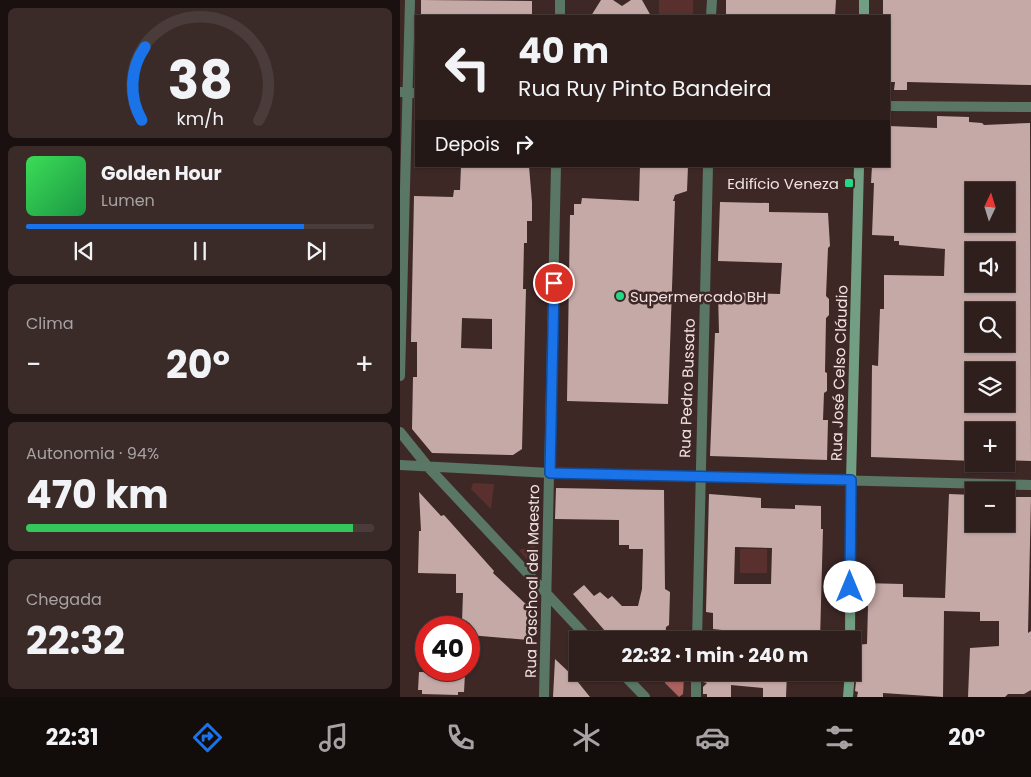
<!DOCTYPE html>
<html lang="pt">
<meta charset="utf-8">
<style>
body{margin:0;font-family:Poppins,sans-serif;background:#3a2b29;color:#f1f3f6;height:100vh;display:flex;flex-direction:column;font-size:19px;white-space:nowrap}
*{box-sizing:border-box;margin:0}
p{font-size:16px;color:#a7a2a3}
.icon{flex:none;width:28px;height:28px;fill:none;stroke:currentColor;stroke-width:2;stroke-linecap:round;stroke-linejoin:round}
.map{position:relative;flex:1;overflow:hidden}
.drawer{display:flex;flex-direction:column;gap:8px;padding:8px;background:#19100f;width:400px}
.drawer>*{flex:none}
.guide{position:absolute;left:15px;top:15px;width:475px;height:152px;border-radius:0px;box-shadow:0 1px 4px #0004,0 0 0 1px #493c3b;background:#2e1e1c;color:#f1f3f6;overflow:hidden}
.needle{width:32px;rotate:4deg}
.tools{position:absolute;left:565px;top:182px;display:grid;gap:10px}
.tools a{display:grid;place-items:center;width:50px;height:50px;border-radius:0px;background:#2e1e1c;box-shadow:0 1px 4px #0004,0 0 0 1px #493c3b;font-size:25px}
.speed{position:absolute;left:15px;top:616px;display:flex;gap:10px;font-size:25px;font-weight:700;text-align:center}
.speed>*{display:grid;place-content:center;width:65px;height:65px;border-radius:50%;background:#2e1e1c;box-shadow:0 1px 4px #0004,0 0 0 1px #493c3b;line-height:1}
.speed .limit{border:8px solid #d22;background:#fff;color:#111}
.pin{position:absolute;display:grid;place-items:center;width:42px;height:42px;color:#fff;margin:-21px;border:2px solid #fff;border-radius:50%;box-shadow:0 1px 5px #0007}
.me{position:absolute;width:55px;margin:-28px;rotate:0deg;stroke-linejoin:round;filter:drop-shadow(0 0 4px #0008)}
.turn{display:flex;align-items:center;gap:18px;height:105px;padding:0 20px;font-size:22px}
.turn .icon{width:65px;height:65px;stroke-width:2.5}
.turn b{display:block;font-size:35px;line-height:42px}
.then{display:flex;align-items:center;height:48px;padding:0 20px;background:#0003;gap:10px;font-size:19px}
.big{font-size:38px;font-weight:700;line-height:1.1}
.drawer .tile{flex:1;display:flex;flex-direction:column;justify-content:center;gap:8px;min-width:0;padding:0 18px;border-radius:8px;background:#3a2b29}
.drawer .dial{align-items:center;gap:0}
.dial svg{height:130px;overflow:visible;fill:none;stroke:#493c3b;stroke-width:7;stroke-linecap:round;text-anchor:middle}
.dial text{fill:#f1f3f6;stroke:none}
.song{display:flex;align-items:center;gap:15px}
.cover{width:60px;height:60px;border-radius:8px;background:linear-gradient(135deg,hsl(130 70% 55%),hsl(140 70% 35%))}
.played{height:5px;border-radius:2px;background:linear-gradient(90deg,#1a73e8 80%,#493c3b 80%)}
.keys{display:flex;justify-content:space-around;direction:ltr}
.heat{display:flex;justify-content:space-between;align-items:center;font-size:28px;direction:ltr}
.charge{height:8px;border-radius:4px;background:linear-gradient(90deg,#34c759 94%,#493c3b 0)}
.trip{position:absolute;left:169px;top:631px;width:292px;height:50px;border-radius:0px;background:#2e1e1c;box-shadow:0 1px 4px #0004,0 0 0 1px #493c3b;font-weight:700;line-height:50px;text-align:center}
.tab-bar{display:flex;height:80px;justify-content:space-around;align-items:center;background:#120c0b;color:#a7a2a3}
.tab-bar .icon{width:35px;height:35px}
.tab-bar .current{color:#1a73e8}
.tab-bar b{font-size:22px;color:#f1f3f6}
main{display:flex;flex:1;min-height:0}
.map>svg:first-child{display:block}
.green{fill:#59302d}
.water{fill:#aa625e}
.building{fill:#c5a9a6;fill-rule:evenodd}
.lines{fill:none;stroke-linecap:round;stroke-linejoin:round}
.street{stroke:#5a7664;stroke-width:10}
.secondary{stroke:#729f83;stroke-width:10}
.route-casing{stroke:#114b97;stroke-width:12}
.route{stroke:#1a73e8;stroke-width:9}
.poi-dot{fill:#23d886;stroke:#3d2826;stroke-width:2}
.labels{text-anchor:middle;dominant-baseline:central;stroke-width:5;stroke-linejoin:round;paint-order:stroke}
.poi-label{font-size:15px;fill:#f1e2e1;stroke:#3d2826;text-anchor:end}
.street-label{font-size:15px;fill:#f1e2e1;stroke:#3d2826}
</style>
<main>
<section class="drawer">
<div class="tile dial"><svg viewBox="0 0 100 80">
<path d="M14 69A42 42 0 1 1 86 69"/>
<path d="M14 69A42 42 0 0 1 16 24" stroke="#1a73e8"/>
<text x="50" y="56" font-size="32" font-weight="700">38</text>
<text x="50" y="72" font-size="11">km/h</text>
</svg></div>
<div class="tile">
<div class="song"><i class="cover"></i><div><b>Golden Hour</b><p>Lumen</p></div></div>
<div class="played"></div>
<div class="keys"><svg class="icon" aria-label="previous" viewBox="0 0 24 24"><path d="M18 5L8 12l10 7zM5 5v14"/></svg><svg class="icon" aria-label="pause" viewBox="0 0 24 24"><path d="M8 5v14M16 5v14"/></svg><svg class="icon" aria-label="next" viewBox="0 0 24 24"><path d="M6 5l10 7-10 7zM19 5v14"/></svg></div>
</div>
<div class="tile"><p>Clima</p>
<div class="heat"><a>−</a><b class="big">20°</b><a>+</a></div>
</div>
<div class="tile"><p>Autonomia · 94%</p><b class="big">470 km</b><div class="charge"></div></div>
<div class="tile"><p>Chegada</p><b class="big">22:32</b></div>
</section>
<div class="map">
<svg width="631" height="697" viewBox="0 0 631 697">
<rect width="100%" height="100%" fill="#3d2826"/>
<path class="green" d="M259 0H293V16H259Z
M73 483 94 484 91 509 71 489Z
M135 545V564L132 565 119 550Z
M340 549H367V573H340Z"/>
<path class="water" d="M278 673H282L284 677 283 694 279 697 265 683V679L270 675Z"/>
<path class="building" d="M21 0 132 1V16H21Z
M201 0H213L222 6 231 0H242L251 16H191Z
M326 0H436L435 16H326Z
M483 0H631V85L507 82V90H494L495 82H489V16H483Z
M537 116 569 117V122L582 123 584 125 630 123 631 461 606 460V431H574V461L471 457 472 365 478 366 480 309H484V275L544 276 545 249 499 245V241H494V236L472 235 474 183H471L472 166H489V126L537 128ZM574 187 606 189V224H574ZM574 251H606V284H574ZM574 311H606V344H574ZM574 371H606V404H574Z
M61 166H129L132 202V221H127V243H124L123 289H126L122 449 113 455 32 453 12 429 13 377H17V342H11L14 196 53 197 54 190H60ZM62 318 92 319V349L61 348Z
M240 166H288L287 191 275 195 273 201H275L268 404 167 401 170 215H174V204H181L182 198 239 201Z
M320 202 369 203V212L428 213 430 246 428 248 426 296 429 299V315L426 318 425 372 427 373V391L424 393 423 420H428L427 460 310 456 315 333H319L318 292 380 294 382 263 318 261Z
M156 488 264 490 265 589 270 592 269 625 266 627 265 640 212 639 173 594 184 585 194 596 200 592 208 599 212 596 222 606H238L242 589 243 549H229V545H219V520L155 519Z
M19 492 41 516 44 515 94 571 93 573 130 608 129 640 69 635 70 623 62 622 63 593H56V574L18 573 19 531H21Z
M309 494 361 498V508L395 509V505L421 506V529H423L420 640H322V630L313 629V613L306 612ZM335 547 372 548 371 584H334Z
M549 494 574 495V524H606V497H631L628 633 631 631V690L624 694H608L605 697H568L570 648 599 646V621H580V612L544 611 543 697 483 693V697H457L458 692 455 691 457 672 454 666 455 645 467 644 468 606H461V583L503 584V597L545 598Z
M155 659 173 676 190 697H153Z
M19 672 65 673 64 692H58V695L22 694V690H18Z
M303 672H387L386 697H363V688L331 685V697H307V694H303V687L307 683 303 682Z"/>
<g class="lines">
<path class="street" d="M160 16V0
M311 16 312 0
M0 92 16 93
M489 106 631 107
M0 376 10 0
M0 432 29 468 190 640
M0 465 150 473 631 485
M297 640 308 166
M221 672 245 697
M144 697 156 166
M296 697V672"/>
<path class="secondary" d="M464 16V0
M450 640 451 480 459 166
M448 697 450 672"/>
</g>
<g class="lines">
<defs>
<path id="route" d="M154 283 150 473 451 480 450 587"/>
</defs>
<use href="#route" class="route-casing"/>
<use href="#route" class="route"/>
</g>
<g class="poi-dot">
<rect x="444" y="178" width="10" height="10" rx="2.5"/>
<circle cx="220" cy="296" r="5"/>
</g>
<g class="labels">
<g class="poi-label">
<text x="439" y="183">Edifício Veneza</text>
<text x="230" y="296" text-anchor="start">Supermercado BH</text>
</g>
<g class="street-label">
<text transform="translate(439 373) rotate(-88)">Rua José Celso Cláudio</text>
<text transform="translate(287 388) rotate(-88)">Rua Pedro Bussato</text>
<text transform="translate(132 581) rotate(-89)">Rua Paschoal del Maestro</text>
</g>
</g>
</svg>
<div class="tools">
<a><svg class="needle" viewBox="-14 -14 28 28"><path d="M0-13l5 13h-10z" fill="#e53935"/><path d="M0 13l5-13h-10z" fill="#a7a2a3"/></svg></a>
<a><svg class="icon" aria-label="sound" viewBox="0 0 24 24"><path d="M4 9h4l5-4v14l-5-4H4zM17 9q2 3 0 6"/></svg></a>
<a><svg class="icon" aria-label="search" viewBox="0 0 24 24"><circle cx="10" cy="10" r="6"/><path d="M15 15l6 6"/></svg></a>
<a><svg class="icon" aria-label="layers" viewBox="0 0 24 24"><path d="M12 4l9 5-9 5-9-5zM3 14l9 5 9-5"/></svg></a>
<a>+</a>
<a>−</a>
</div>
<div class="speed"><div class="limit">40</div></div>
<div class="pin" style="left:154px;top:283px;background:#d93025"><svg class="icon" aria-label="arrive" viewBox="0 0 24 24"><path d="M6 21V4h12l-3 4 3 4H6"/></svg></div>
<svg class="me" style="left:450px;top:587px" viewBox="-20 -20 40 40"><circle r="19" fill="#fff"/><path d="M0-13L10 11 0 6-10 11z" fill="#1a73e8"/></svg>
<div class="trip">22:32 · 1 min · 240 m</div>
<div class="guide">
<div class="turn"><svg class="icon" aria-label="left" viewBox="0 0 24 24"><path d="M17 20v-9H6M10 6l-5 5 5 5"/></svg><div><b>40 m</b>Rua Ruy Pinto Bandeira</div></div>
<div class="then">Depois<svg class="icon" aria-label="right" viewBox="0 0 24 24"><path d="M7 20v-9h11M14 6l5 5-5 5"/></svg></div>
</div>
</div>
</main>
<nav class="tab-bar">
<b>22:31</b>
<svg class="icon current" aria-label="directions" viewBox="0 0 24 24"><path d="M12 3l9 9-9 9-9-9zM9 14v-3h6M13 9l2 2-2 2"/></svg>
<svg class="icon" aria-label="music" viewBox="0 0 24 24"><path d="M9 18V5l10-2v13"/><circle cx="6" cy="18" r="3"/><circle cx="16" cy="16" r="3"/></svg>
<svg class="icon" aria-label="phone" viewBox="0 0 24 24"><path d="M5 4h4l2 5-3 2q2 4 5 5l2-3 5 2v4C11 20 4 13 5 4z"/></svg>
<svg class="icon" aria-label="climate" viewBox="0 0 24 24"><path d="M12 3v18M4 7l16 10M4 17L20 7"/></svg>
<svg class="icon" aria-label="car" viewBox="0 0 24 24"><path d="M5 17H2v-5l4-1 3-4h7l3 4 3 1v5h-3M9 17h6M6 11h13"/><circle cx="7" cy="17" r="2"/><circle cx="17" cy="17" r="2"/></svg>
<svg class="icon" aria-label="filters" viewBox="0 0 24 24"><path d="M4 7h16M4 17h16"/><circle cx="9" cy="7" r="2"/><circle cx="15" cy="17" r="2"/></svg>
<b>20°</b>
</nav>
